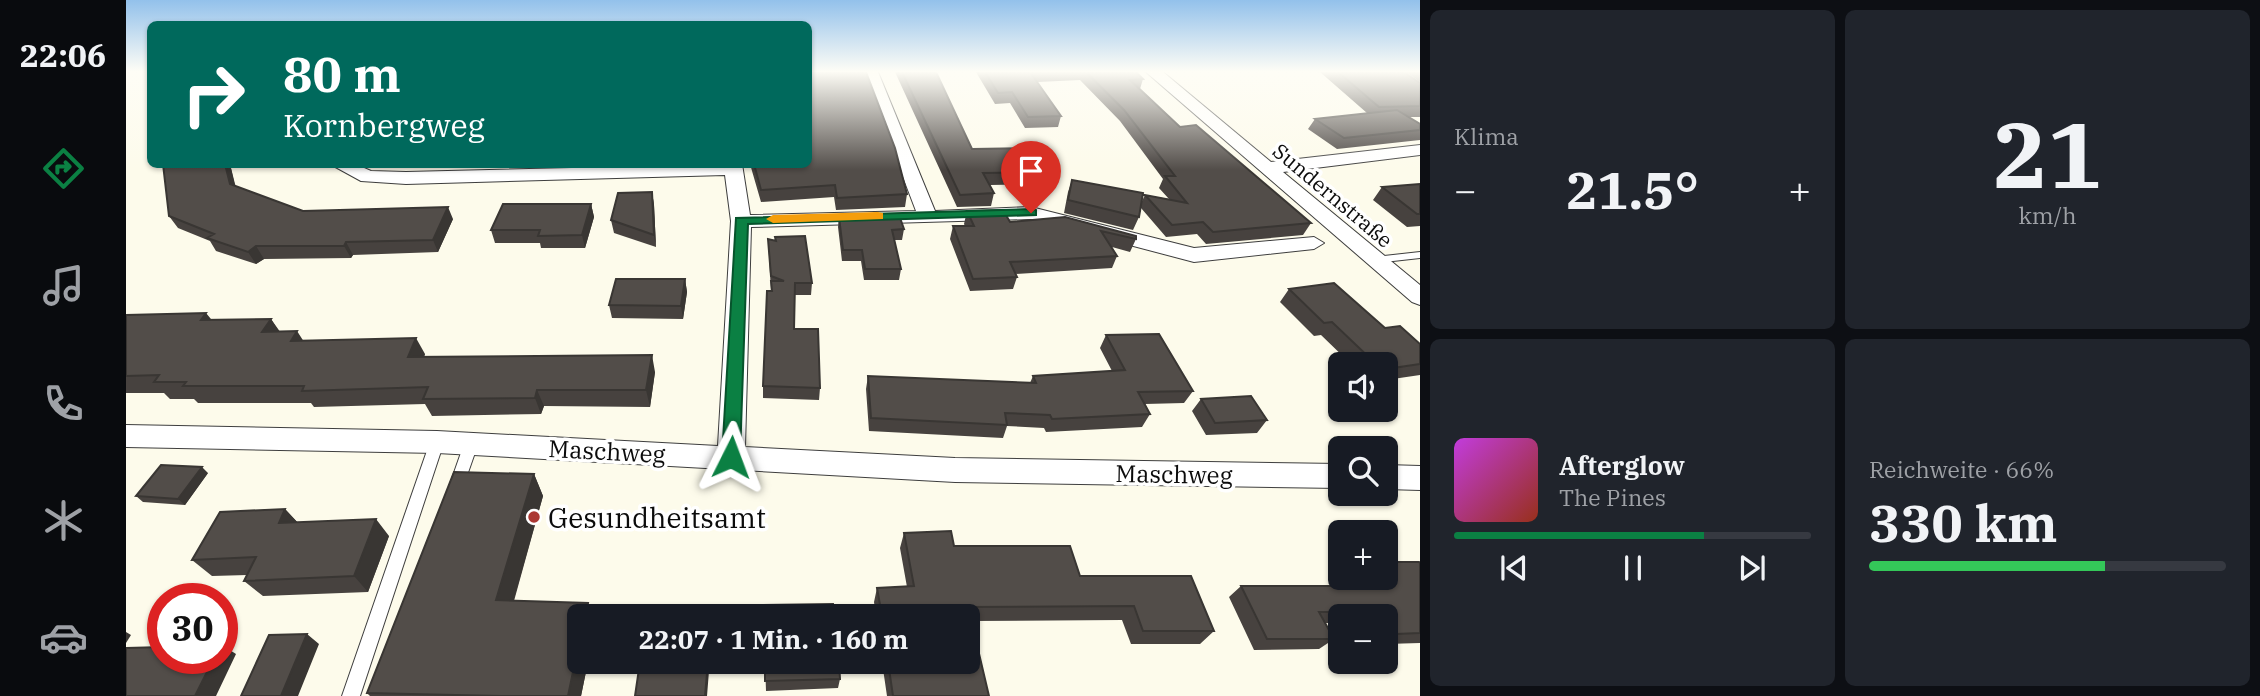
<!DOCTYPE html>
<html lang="de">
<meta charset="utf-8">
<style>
body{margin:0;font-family:"IBM Plex Serif",serif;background:#20242c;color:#f1f3f6;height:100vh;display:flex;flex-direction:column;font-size:26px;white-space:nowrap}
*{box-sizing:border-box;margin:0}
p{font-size:23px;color:#9ea1a6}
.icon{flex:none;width:38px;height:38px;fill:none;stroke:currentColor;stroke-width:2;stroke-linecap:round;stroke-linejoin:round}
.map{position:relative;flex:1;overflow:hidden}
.panel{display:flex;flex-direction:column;gap:10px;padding:10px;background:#0d0f14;width:840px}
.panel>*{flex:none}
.guide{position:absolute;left:21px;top:21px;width:665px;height:147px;border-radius:10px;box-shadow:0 2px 5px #0004;background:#00695c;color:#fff;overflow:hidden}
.tools{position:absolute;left:1202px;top:352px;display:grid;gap:14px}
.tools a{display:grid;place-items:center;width:70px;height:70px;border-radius:10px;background:#171b24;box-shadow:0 2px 5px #0004;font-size:35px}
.speed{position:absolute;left:21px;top:583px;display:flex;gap:14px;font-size:35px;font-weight:700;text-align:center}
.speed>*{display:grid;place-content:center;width:91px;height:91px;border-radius:50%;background:#171b24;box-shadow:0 2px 5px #0004;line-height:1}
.speed .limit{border:10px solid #d22;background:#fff;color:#111}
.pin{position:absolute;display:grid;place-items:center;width:60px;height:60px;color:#fff;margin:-72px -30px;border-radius:50% 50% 50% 0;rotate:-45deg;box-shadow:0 0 7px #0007}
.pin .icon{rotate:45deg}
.me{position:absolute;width:77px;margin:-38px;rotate:3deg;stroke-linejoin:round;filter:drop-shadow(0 0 5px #0008)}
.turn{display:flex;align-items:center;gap:24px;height:147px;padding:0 21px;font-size:32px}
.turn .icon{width:91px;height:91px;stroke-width:2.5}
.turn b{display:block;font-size:49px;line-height:60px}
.big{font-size:52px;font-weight:700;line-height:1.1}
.panel .tile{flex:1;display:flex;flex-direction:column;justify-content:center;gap:10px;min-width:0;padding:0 24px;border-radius:10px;background:#20242c}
.panel .dial{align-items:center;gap:0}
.dial b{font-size:91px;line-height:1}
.song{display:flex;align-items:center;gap:21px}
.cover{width:84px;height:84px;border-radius:10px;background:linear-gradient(135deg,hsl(290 70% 55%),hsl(10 70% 35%))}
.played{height:7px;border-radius:4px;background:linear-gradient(90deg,#0b8043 70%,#363941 70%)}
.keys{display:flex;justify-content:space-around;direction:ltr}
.heat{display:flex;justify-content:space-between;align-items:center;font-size:38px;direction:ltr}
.charge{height:10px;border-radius:5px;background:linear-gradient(90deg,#34c759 66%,#363941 0)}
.panel .tiles{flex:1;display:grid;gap:10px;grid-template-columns:repeat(2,1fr)}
.trip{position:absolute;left:441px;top:604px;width:413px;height:70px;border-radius:10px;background:#171b24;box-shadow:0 2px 5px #0004;font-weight:700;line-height:70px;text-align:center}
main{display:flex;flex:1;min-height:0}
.menu{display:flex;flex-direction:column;width:126px;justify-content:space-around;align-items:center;background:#090b0e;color:#9ea1a6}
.menu .icon{width:49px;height:49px}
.menu .on{color:#0b8043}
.menu b{font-size:32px;color:#f1f3f6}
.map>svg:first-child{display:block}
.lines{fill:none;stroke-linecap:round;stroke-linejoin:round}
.lane-casing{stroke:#3e3e3e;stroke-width:2}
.street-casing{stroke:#3e3e3e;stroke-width:2}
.lane{fill:#fff;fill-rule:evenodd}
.street{fill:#fff;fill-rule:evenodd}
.wall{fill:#47423f}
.shaded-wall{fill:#393633}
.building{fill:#524d49;stroke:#393633;stroke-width:2}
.route{fill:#0b8043;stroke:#07532c;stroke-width:2}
.slow{fill:#f59e0b}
.poi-dot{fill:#ab3833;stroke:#fff;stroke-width:2.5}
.labels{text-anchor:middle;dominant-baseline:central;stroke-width:7;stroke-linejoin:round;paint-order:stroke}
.far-street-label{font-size:21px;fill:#0b0b0b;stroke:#fff}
.street-label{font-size:24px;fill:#0b0b0b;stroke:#fff}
.near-poi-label{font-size:28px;fill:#0b0b0b;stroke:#fff;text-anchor:start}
</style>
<main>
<nav class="menu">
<b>22:06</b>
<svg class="icon on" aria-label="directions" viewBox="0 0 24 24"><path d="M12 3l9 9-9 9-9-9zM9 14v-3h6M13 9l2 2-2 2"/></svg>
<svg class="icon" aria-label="music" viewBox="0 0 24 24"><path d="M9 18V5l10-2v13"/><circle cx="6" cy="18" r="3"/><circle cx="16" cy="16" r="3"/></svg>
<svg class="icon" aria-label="phone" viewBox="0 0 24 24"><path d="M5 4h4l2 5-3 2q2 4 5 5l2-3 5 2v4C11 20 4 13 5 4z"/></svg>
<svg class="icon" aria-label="climate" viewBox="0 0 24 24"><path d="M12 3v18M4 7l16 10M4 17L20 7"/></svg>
<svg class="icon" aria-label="car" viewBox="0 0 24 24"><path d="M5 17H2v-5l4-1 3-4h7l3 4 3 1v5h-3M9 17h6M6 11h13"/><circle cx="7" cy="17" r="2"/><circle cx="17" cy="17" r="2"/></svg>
</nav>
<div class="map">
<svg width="1294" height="696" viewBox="0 0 1294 696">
<rect width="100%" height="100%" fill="#fdfbeb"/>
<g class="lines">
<defs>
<path id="lane" d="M1294 252V258L1249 263 1244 260 1249 257Z
M311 436 316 438 318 442 234 696H216L304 442 306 438Z
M345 438 350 440 352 444 337 487 335 491 330 493 325 491 323 487 338 444 340 440Z"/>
<path id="street" d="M737 72H752L809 211 905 207 1068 248 1188 237 1198 243 1188 249 1068 262 905 219 625 227 619 447 829 458 1214 464V488L829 482 311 453 0 447V425L311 431 592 446 605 221 599 175 280 184 235 181 204 164H229L245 171 280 172 616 164 624 215 790 211Z
M1020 72H1037L1145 162 1294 145V155L1157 172 1294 285V305L1286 302Z
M1260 465 1294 466V490L1260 489Z"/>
</defs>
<use href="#lane" class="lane-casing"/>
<use href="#street" class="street-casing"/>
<use href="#lane" class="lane"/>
<use href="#street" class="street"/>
</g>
<path class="wall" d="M769 72H810L846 149 921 172 917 184 864 185 868 193 865 206 831 207Z
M850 72H1010L1017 79 1014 89 1054 127 1185 223 1177 235 1080 244 1071 234 1040 237 1015 208 1013 217 1007 230 938 213 942 192 946 180 1015 203 1019 195 1043 199 1033 188 1037 179 994 121 954 80 911 82 935 116 932 127 899 128 884 103 869 104Z
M1194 72H1278L1294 83V117H1283L1294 124V140L1211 149 1182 129 1189 119 1241 113Z
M1280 72H1294V82Z
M37 164H104L109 186 177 211 327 219 312 252 227 255 225 258 138 259 130 264 90 251 84 241 52 228 43 216Z
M289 164H344L290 166Z
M624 164H682L781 194 779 207 710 210 708 197 635 202Z
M1294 184V226L1281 227 1247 200 1256 187Z
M526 192 528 205 530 247 488 233 485 220Z
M465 204 468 217 459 248H415L414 243H369L365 230Z
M841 211 884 222 939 217 1010 239 1004 252 986 247 991 256 986 268 889 274 891 277 887 289 844 291 824 239 827 226H839L838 224Z
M713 217 778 229 776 240H768L775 269 773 280H738L735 261H716L712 227Z
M649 237 686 283 685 295H668V329L694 388 693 400 637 398V386L645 291 642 239 649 240Z
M559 279 561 292 557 319 486 318 483 305Z
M1163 289 1294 344V375L1260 380V364H1225L1195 335 1188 336 1154 302Z
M0 315 86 320 145 319 153 332 177 341 299 354 298 357 529 372 524 407 418 406 415 414 306 416 299 404 188 407 185 403H72L68 399H44L38 393H0Z
M980 335 1067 391 1058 403 1019 404 1024 414 1016 427 920 432 918 428 881 426 877 438 743 431 740 389 742 376 904 383 907 376 986 371 974 348Z
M1075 399 1141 420 1131 433 1080 435 1066 411Z
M82 473 59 505 17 502 10 496Z
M408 474 417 496 388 601 462 603 467 616H453V662H462L455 696H244L241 693Z
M159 509 171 522 263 536 242 592 137 596 118 581 121 575 86 576 66 560Z
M778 533 954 576 1088 631 1074 644H1005L996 620 846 621 863 696H761L756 662H842V616H750L748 602 751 588 781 587 774 548Z
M1294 563V643L1260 644V616H1214V623H1199L1208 639 1193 649 1128 650 1103 597 1115 586H1218L1211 574 1214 572V578H1260Z
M639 662 714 679 712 688 640 691Z"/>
<path class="shaded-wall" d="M99 164H104L112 196 104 184Z
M526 192 528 205 530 247 528 235Z
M465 204 468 217 459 248 456 235Z
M322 207 327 219 312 252 307 240Z
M220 242 227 255 225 258 218 246Z
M130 246 138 259 130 264 122 252Z
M559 279 561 292 557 319 555 306Z
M80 313 94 330 75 320Z
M145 319 157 336 136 332Z
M171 331 182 348 165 341Z
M290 338 299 354 291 374 282 357Z
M526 355 529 372 524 407 520 390Z
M411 390 418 406 415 414 409 398Z
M76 467 82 473 59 505 52 499Z
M408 474 417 496 382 620 370 600Z
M159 509 175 526 153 523Z
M250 519 263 536 242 592 228 576Z
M462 603 467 616H459Z
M0 632 5 635 0 643Z
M181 634 193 644 172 696H155Z
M453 643V662H462L455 696H442Z
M96 645 110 654 90 696H69L88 658H96Z
M582 662 583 671 581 696H579Z"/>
<path class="building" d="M682 72H740L769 148 781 194 711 198 709 185 635 190 628 164H682Z
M776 72H810L846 149 907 148 921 172 857 173 868 193 834 195Z
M859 72H904L935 116 902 117 886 92 872 93Z
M960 72H1010L1017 79 1004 80 1054 127 1070 125 1185 223 1087 232 1077 222 1046 225 1019 195 1061 203 1039 176H1049L998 110Z
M1212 72H1278L1294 83V106L1253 107Z
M1271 110 1294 124V130L1218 138 1189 119Z
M37 164H99L104 184 177 211 322 207 307 240 220 242 218 246H130L122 252 81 238 88 234 43 216Z
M946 180 1017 193 1013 217 942 200Z
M1294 184V214H1291L1256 187Z
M526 192 528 235 485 220 492 193Z
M377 204H465L456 235 412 236 414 230H365Z
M877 210 884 222 939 217 1010 236V239L975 231 991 256 884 262 891 277 847 279 827 226H848L841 211Z
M773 215 778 229 766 230 775 269H739L736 250H717L713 217Z
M679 236 686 283H669L668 329H692L694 388 637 386 641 291H646L645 281H658L645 276 642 239 650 241 649 237Z
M490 279H559L555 306 483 305Z
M1208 283 1259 328 1274 326 1294 344V364L1260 369V364H1250L1206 322 1198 323 1163 289Z
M80 313 75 320 145 319 136 332 171 331 165 341 290 338 282 357 526 355 520 390H411L409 398 297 399 302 387 176 391 178 386H57L60 382H28L33 375 0 376V315Z
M1033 334 1067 391 1012 392 1024 414 926 419 924 415 879 413 881 425 745 418 742 376 910 383 907 376 999 370 980 335Z
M1125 396 1141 420 1089 423 1075 399Z
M35 465 76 467 52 499 10 496Z
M328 472 408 474 370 600 462 603 459 616H453V643L442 696H374L241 693Z
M159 509 153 523 250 519 228 576 118 581 130 557 66 560 94 512Z
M825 531 828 546H944L954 576H1065L1088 631H1017L1008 606 842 607 863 696H767L762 662H842V616H756L751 588 788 586 778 533Z
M1260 562H1293L1294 563V633L1270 634 1260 618V616H1259L1256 612H1193L1208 639H1141L1115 586H1240L1234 578H1260Z
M707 604 708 616H638V605Z
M181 634 155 696H115L143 635Z
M37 647V658H88L69 696H0V648Z
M514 662H582L579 696H509Z
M639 662H713L714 679 639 681Z"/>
<linearGradient id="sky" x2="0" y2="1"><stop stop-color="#93c1eb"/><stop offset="0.42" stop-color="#fefdf6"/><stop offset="1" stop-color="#fefdf6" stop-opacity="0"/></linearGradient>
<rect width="1294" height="170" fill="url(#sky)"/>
<path class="route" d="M905 209 910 210V215L622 224 614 457 611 462H598L596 457 610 218Z"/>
<path class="slow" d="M752 212 757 213V219L647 223 640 219 647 215Z"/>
<circle class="poi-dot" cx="408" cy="517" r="7"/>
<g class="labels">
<g class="far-street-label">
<text transform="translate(1207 195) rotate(40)">Sundernstraße</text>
</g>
<g class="street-label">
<text transform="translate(481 451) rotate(3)">Maschweg</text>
<text transform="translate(1048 474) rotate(1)">Maschweg</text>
</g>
<g class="near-poi-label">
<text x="422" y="517">Gesundheitsamt</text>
</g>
</g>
</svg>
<div class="tools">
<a><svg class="icon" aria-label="sound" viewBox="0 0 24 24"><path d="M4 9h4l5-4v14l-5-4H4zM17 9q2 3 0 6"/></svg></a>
<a><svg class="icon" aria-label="search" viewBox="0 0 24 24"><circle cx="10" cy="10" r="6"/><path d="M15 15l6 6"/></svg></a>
<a>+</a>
<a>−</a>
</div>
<div class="speed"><div class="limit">30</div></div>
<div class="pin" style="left:905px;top:213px;background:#d93025"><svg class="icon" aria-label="arrive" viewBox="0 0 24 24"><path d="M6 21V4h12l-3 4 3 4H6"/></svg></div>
<svg class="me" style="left:605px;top:457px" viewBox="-20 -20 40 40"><path d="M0-17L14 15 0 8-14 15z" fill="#0b8043" stroke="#fff" stroke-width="4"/></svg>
<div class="trip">22:07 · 1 Min. · 160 m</div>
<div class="guide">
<div class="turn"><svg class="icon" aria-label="right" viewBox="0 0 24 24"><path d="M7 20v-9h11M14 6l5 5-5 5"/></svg><div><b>80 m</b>Kornbergweg</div></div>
</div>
</div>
<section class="panel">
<div class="tiles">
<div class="tile"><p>Klima</p>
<div class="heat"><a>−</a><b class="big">21.5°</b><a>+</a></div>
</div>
<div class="tile dial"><b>21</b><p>km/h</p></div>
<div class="tile">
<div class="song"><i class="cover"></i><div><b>Afterglow</b><p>The Pines</p></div></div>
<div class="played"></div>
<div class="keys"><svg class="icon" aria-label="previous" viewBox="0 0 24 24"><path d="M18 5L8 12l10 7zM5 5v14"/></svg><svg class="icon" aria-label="pause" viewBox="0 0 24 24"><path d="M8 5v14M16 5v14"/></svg><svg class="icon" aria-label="next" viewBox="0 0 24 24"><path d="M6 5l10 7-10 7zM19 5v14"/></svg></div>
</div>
<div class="tile"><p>Reichweite · 66%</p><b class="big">330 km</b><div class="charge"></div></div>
</div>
</section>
</main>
